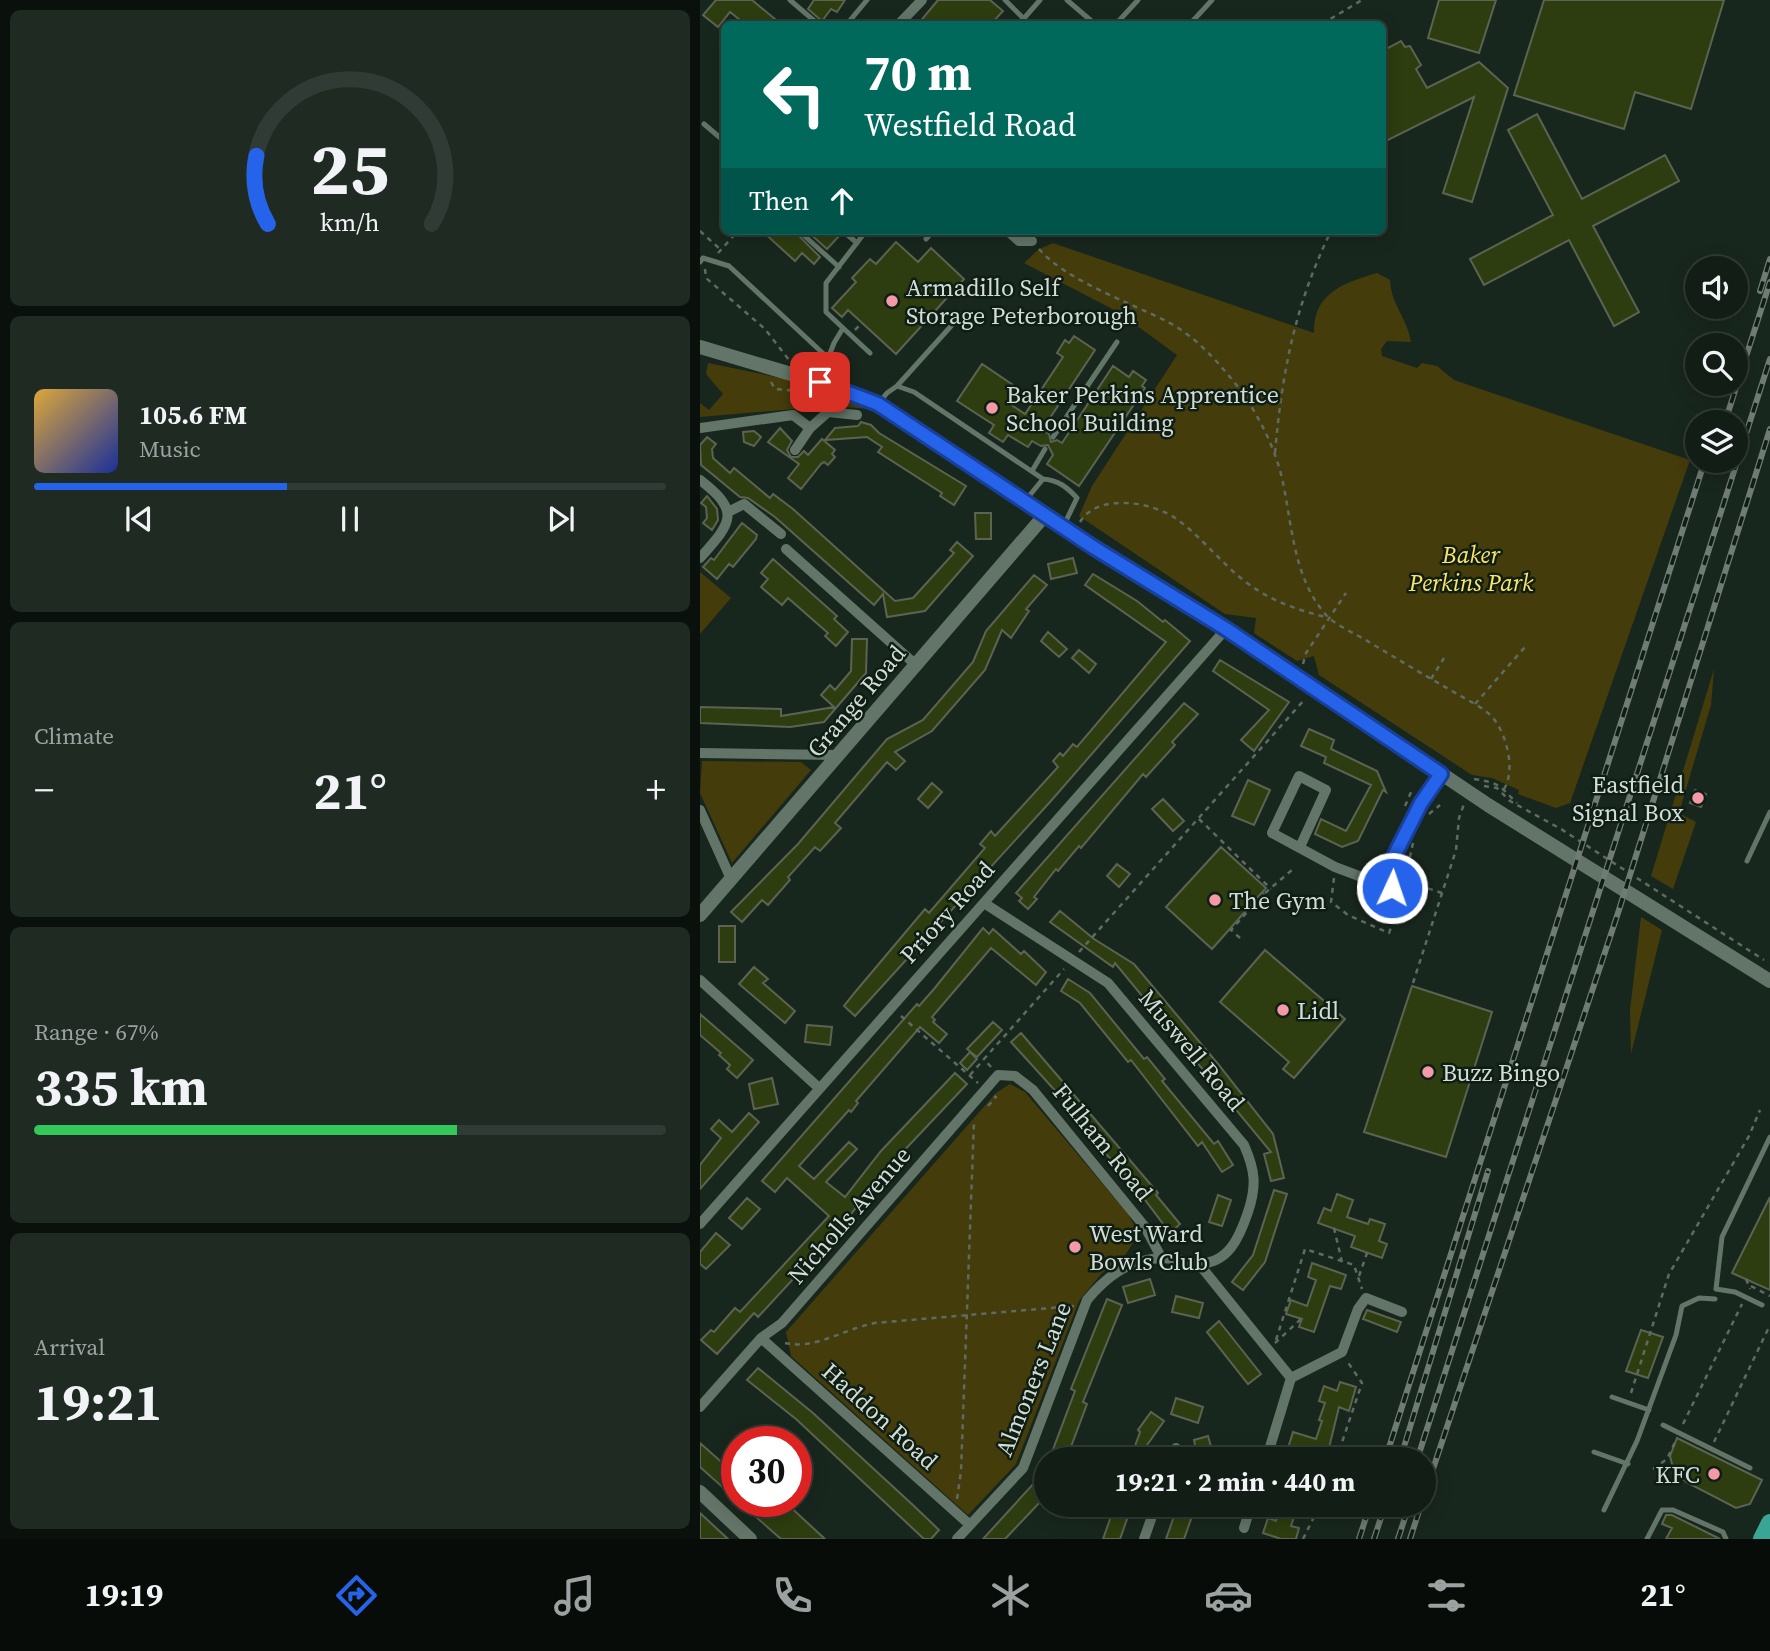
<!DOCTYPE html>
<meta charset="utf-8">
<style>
body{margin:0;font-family:"Source Serif 4",serif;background:#1f2a23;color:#f1f3f6;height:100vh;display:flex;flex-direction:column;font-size:26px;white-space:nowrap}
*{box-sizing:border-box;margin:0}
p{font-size:23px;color:#9ca2a1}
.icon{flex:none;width:38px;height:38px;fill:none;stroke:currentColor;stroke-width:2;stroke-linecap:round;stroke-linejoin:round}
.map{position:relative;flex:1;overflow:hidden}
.drawer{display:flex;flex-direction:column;gap:10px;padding:10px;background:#0a100c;width:700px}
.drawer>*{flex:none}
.top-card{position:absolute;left:21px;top:21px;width:665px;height:214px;border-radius:10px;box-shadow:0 4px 18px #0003,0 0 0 2px #313b35;background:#00695c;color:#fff;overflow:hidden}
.fabs{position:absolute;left:985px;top:256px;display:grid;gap:14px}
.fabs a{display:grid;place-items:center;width:63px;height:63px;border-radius:50%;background:#121d16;box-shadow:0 4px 18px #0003,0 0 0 2px #313b35;font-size:35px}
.speed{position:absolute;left:21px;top:1426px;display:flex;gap:14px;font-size:35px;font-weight:700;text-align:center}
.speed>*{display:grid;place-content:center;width:91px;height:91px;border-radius:50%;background:#121d16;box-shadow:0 4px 18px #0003,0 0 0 2px #313b35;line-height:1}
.speed .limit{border:10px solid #d22;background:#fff;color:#111}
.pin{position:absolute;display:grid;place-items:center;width:60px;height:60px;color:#fff;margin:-30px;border-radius:14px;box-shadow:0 4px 10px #0006}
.me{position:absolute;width:77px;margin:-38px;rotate:3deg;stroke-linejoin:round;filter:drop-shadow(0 0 5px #0008)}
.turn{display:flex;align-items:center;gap:24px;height:147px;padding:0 28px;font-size:32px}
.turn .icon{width:91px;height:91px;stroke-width:2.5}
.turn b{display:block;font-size:49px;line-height:60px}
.then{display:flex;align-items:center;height:66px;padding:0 28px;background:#0003;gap:14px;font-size:26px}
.big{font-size:52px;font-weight:700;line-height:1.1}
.drawer .widget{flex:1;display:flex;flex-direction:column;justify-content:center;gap:10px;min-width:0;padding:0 24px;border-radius:10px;background:#1f2a23}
.drawer .dial{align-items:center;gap:0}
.dial svg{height:182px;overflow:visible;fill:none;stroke:#313b35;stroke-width:7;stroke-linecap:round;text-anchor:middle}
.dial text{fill:#f1f3f6;stroke:none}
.song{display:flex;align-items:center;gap:21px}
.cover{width:84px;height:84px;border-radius:10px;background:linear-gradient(135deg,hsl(40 70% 55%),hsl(230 70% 35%))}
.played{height:7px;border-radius:4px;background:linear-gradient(90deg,#2563eb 40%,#313b35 40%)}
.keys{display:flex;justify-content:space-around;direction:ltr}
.heat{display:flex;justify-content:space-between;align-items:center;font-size:38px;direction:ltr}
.charge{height:10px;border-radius:5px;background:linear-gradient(90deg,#34c759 67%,#313b35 0)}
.trip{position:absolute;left:334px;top:1447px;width:402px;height:70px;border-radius:35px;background:#121d16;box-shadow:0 4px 18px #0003,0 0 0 2px #313b35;font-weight:700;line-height:70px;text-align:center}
.menu{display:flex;height:112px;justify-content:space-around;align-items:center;background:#070c09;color:#9ca2a1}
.menu .icon{width:49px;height:49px}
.menu .active{color:#2563eb}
.menu b{font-size:32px;color:#f1f3f6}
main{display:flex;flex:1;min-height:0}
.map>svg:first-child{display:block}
.green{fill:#453c0c}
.building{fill:#2e3d0f;stroke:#5c6352;stroke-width:2}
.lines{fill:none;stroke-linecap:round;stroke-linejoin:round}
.path{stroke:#5d6b62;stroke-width:2.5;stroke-dasharray:5 5;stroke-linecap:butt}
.service{stroke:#637568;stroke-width:5}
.minor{stroke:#637568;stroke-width:10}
.tertiary{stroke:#637568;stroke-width:14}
.primary{stroke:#38a595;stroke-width:18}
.rail-casing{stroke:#6f7b73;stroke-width:6}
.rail{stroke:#0f1e14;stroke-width:3.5;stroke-dasharray:10;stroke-linecap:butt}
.route-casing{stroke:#184099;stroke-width:18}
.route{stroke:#2563eb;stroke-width:12}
.poi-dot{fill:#f49aa6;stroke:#0f1e14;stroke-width:2.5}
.labels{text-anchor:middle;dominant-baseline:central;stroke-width:5;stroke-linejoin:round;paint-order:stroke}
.poi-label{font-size:24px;fill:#d3ddd6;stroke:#0f1e14;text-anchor:start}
.park-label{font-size:24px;font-style:italic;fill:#ffe464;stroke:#0f1e14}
.street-label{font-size:24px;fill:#d3ddd6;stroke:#0f1e14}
</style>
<main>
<section class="drawer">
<div class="widget dial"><svg viewBox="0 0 100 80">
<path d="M14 69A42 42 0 1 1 86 69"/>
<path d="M14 69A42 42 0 0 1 9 39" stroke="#2563eb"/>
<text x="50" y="56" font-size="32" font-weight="700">25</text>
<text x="50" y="72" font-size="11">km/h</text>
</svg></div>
<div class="widget">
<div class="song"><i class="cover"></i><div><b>105.6 FM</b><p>Music</p></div></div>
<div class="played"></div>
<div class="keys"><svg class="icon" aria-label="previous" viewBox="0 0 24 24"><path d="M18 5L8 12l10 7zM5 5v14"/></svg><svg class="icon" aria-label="pause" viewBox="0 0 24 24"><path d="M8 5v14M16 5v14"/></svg><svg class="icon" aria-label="next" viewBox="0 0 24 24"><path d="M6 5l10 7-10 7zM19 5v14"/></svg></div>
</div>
<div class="widget"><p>Climate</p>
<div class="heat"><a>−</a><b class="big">21°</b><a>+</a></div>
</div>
<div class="widget"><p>Range · 67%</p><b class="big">335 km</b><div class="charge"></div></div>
<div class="widget"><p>Arrival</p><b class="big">19:21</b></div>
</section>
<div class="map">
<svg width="1070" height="1539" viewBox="0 0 1070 1539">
<rect width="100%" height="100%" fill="#18271d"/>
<path class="green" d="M353 243 614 333C613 293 644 283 677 273L690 280C691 305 707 317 711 342L687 341 681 349 682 356 717 368 722 363 737 366 754 380 990 460 870 803 856 808 818 794 819 790 792 778 772 775 619 675 614 656 597 661 554 633 556 618 525 614 379 516 392 486 477 355 418 312 324 263 339 249Z
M8 363 90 380 172 409 130 406 0 417V403L9 410 23 394 6 374Z
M0 572 31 598 0 634Z
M1014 669 1011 705 979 813 996 822 973 889 951 876Z
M2 761 101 762 111 770 32 863 0 793Z
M941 917 962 930 931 1054 930 1010Z
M310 1084 325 1092 428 1214 434 1225 436 1238 426 1254 402 1273 379 1301 316 1464 268 1515 91 1356 86 1332 296 1093Z"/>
<path class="building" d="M16 0H52L81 24H45L30 12 18 27 3 15Z
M114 0H145L137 12 131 9 122 21 108 9Z
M238 0H290L303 11 291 24H218Z
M739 0H796L779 53 728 38Z
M844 0H1024L991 109 935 92 924 129 814 95Z
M701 41 705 47 710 46 721 65 716 69 727 88 779 62 808 88 772 202 743 193 774 97 682 143V51Z
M837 114 882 199 965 155 979 181 893 226 939 312 914 326 869 240 784 285 770 259 853 215 808 130Z
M62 231H94L120 257 114 264 102 253 95 261Z
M107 231H138L140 235 127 249Z
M196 242 218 262 231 248 264 279 196 354 148 310 142 317 132 308 156 282 152 278 170 259 176 264Z
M374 336 395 350 342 430 349 434 351 442 357 440 362 443 413 366 429 377 433 371 446 380 442 386 445 388 379 486 347 464 353 455 348 445 341 446 332 441 328 447 308 435 303 442 289 433 294 425 257 401 282 364 316 387 307 402 325 414 363 357 357 353 365 340 369 343Z
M161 422 171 425 179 433 266 486 254 505 240 496 242 493 178 452 182 447 167 437 125 440 135 428 158 426Z
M80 428 92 441 87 450 91 457H98L104 451 108 455 122 439 135 450 132 454 135 457 128 465 124 462 121 464 101 489 88 478 99 464 68 442Z
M54 431 61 437 54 446 44 442 43 432Z
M7 437 16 444 12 449 13 458 30 473 34 468 70 498 73 494 93 509 195 601 213 598 254 553 250 550 257 542 273 556 225 611 187 617 183 594 174 605 75 517 48 498 40 497 1 465 0 445Z
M7 496 17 509 18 520 12 530 3 523 7 518 6 507 1 503Z
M275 513H291V539H276Z
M42 523 57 535 56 539 33 567 29 564 17 579 3 567 11 558 14 560Z
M373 558 377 573 351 579 348 564Z
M73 559 137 616 134 619 148 632 136 646 125 636 128 633 88 598 82 605 61 587 68 579 61 573Z
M393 574 437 601 463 622 465 620 490 641 350 802 155 1016 144 1006 156 991 225 909 229 913 266 870 285 848 280 844 291 831 295 836 358 767 353 761 360 753 363 756 373 744 377 747 466 642 385 585Z
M334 575 347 585 326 609 329 611 311 638 302 630 285 670 232 731 195 752 205 761 196 770 187 762 135 823 141 828 120 851 115 847 88 877 90 880 68 905 62 900 42 922 31 912 98 844 187 739 223 720 273 662 286 631Z
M348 632 367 649 359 657 341 641Z
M152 639H167L166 673 124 722 90 727 0 723V707L81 709V716L134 707 121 695 130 685 135 690 151 671Z
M379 650 396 664 389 673 372 658Z
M520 660 589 702 554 751 541 740 569 710 513 671Z
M484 703 498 714 472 742 475 745 446 777 443 774 381 848 379 846 358 871 356 869 334 897 337 899 328 909 319 901 322 898 316 893Z
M609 729 634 740 631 749 677 771 686 792 683 790 658 841 642 847 615 834 621 819 646 831 671 785 624 763 626 757 601 746Z
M548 780 570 790 554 825 532 816Z
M232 783 242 792 228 808 218 799Z
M995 790 1006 794 1001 807 990 803Z
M463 799 484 821 473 831 452 809Z
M521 847 566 888 512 949 466 907Z
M417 864 430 874 419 887 407 876Z
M360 911 394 939 434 964 518 1064 573 1134 584 1178 571 1181 564 1154 571 1152 415 963 413 967 350 922Z
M19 926H35V962H19Z
M283 928 289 934 293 929 321 954 324 951 346 972 336 985 291 948 232 1017 235 1020 233 1022 247 1034 239 1043 220 1027 156 1101 158 1103 151 1112 149 1110 99 1166 114 1179 149 1142 157 1149 126 1182 145 1197 181 1151 255 1073 267 1084 198 1157 131 1238 58 1317 54 1313 17 1354 1 1340 11 1330 14 1332 35 1308 40 1312 129 1216 87 1178 75 1192 62 1181 217 1004 219 1006 234 989Z
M565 950 645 1019 594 1078 583 1069 589 1062 520 1002Z
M54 967 68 979 63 983 95 1011 85 1023 39 984Z
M368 979 390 993 444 1059 447 1057 465 1079 462 1081 514 1144 518 1141 533 1165 522 1172 502 1142 498 1146 431 1060 428 1062 380 1003 361 991Z
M712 986 792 1012 746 1157 664 1132Z
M0 1014 53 1060 37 1078 27 1069 30 1065 19 1055 21 1053 0 1035Z
M293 1022 302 1030 277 1057 267 1049Z
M107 1025 132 1027 130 1045 105 1042Z
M321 1033 458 1193 456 1195 480 1224 470 1233 430 1180 380 1126 383 1123 369 1106 311 1042Z
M270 1052 277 1059 267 1070 260 1063Z
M72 1078 78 1104 54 1109 49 1084Z
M49 1113 59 1122 0 1189V1165L21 1138 11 1129 19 1120 32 1132Z
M574 1190 587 1194 565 1262 543 1290 532 1282 553 1255Z
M637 1194 653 1200 647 1217 668 1224 670 1219 685 1224 679 1241 687 1244 682 1258 651 1247 655 1236 618 1223 624 1208 631 1211Z
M518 1195 531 1200 522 1226 509 1222Z
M1070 1197V1290L1032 1273Z
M47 1198 60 1209 42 1229 29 1218Z
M16 1233 30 1245 6 1269 0 1264V1252Z
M612 1263 646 1275 641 1289 630 1286 614 1332 599 1327 602 1319 586 1314 591 1300 607 1306 616 1280 608 1277Z
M450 1279 455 1295 428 1303 423 1287Z
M476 1296 503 1303 499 1318 472 1312Z
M407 1299 422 1305 383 1402 387 1404 366 1460H349L375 1391 371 1389Z
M667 1310 701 1322 697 1332 663 1319Z
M519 1321 561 1374 548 1384 507 1332Z
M941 1330 963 1337 948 1378 926 1371Z
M58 1368 113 1413 214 1506 239 1530 231 1539H224L96 1419 47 1380Z
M640 1382 656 1387 649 1411 639 1407 626 1460H610L611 1455 588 1448 593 1432 616 1439 622 1421 619 1420 625 1403 619 1401 624 1386 637 1391Z
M476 1398 503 1407 498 1423 471 1414Z
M451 1412 464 1421 445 1448 451 1451 448 1460H430L440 1432 438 1430Z
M508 1436 514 1457 498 1460 494 1440Z
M977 1438 1062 1480 1050 1504 1036 1508 986 1482 973 1468 970 1456Z
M0 1443 37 1476V1500L0 1467Z
M346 1470V1494L341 1501 305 1539H283Z
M39 1502H85L125 1539H81Z
M415 1505H432L420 1539H403Z
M478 1505H496L484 1539H466Z
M581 1505H598L591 1526 599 1528 596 1539H581L563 1533 568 1518 576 1521Z
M0 1513 28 1539H0Z
M966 1515H972L1020 1539H966L972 1528 962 1524Z"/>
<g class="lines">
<path class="path" d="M622 24 662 0
M0 231 21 250
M339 249C365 280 431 303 468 322 490 334 508 351 524 370 552 401 577 447 584 488 593 533 595 582 628 617 639 627 656 634 669 642 704 663 739 684 775 704 783 709 791 714 796 722 808 739 816 775 802 792
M18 253 38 231
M5 269 6 278 65 329 89 360
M155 330 162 323
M71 382 75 389 98 391
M575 453C582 372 595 305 631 231
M380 522C398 492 454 502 478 520 504 539 523 566 550 585 573 602 601 611 629 618
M603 664 606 653 646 593
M731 679 744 658
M775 704 825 647
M774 779C801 783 799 786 817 803
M784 786 797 788 810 801 861 829 1064 960
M705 806 712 790
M729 814 740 805
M499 819 571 889
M666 865 674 862 680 856
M634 878 631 902 648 915 689 933 708 881 706 875 713 843
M709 882 742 893
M565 893 592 870
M540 938 531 930 564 893
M379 952 605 699
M713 983 756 850 759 818 764 804
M201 1016 278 1083
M291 1067 284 1059 364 969
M270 1075 284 1059
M288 1106 296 1097 294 1096
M634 1228 642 1262
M659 1276 667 1253
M1046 1279 1050 1289
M1051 1286 1070 1296
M576 1340 605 1249 654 1265 662 1289
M85 1343C116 1350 143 1329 175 1323L374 1306
M575 1343 601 1319
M931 1393 969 1274 1049 1136 1060 1110
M983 1424 1042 1304
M1014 1442 1070 1325
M636 1460 662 1383 647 1361
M953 1469 967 1459 976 1440
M257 1499 261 1471 274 1121
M603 1539 620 1505"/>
<path class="service" d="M90 0 118 24
M305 0 324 19
M367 0 395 24
M147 24 167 0
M319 24 340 0
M416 24 438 0
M490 24 512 0
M4 124 24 141
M99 231 139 267
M143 231 157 243
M226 239 233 231
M0 262 3 258 29 266 128 358
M143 328 126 312V283L166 231
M119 382 134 343 143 328 170 353
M197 386 261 315
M178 404 187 393 197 386 214 392 343 479
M353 437 417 342
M332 471 345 449
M325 501 343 479C358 480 367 487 377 498L363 527
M1047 861 1070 812
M1062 1305 1035 1292 1016 1289 1022 1237 1070 1137
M912 1397 949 1410
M963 1425 1050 1468
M894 1452 928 1464
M904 1510 937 1441 976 1335 982 1306 999 1298 1015 1299
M947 1539 962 1510H973L1023 1532 1026 1539"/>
<path class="minor" d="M199 24 222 0
M308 231 319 241H332
M0 428 93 415 110 428 128 412 157 415
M95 450 110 428
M0 480C42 512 31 523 0 558
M28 512 44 504 81 534
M86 549 216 665
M0 753 137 755
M0 810 31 879
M600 847 626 790 599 776 572 833 635 867 667 879
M666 883a13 13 0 1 1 26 0a13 13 0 1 1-26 0Z
M686 872 721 803 741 774
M0 980 119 1088
M0 1224 526 629
M499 1264 591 1378
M61 1338 270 1525
M0 1407 61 1338 82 1323 298 1075 315 1076 333 1090 445 1227 461 1257
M472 1460 476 1448
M566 1460 591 1378 642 1352 658 1309 666 1298 702 1312
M544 1528 551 1505
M257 1539 323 1468 387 1300C406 1277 427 1261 459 1258 471 1257 484 1262 496 1263 528 1266 540 1236 548 1212 557 1185 555 1170 544 1145L408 983 284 903
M444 1539 456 1505"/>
<path class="tertiary" d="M0 347 145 390 178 404 393 547 526 629 788 805 1070 981
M0 915 345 515
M0 1492 50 1539"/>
<path class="primary" d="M1062 1539 1070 1523"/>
<defs>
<path id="rail" d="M1060 291 1070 259
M1025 422 1070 282
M685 1460 1005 460
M700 1460 788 1171
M717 1460 1070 359
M724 1496 918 913 1070 429
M659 1539 670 1505
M674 1539 685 1505
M698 1539 709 1505
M710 1539 721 1505"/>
</defs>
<use href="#rail" class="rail-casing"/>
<use href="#rail" class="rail"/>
</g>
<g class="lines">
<defs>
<path id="route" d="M120 382 178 404 393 547 526 629 741 774 721 803 686 872 692 880V888"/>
</defs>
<use href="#route" class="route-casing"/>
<use href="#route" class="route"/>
</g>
<g class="poi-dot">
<circle cx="192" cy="301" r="7"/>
<circle cx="292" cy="408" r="7"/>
<circle cx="998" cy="798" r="7"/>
<circle cx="515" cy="900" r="7"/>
<circle cx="583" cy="1010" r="7"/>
<circle cx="728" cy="1072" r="7"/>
<circle cx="375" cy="1247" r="7"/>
<circle cx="1014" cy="1474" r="7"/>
</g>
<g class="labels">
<g class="poi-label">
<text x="206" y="287">Armadillo Self<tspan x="206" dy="28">Storage Peterborough</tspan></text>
<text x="306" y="394">Baker Perkins Apprentice<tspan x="306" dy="28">School Building</tspan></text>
<text x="984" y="784" text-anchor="end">Eastfield<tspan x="984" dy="28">Signal Box</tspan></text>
<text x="529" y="900">The Gym</text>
<text x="597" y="1010">Lidl</text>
<text x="742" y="1072">Buzz Bingo</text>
<text x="389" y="1233">West Ward<tspan x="389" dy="28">Bowls Club</tspan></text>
<text x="1000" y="1474" text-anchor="end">KFC</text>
</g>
<g class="park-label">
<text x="771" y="554">Baker<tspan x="771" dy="28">Perkins Park</tspan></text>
</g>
<g class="street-label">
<text transform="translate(156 701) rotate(-50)">Grange Road</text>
<text transform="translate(247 912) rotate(-48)">Priory Road</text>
<text transform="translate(492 1050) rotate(50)">Muswell Road</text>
<text transform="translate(403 1142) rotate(51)">Fulham Road</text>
<text transform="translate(149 1215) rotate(-49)">Nicholls Avenue</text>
<text transform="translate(333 1379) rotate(-68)">Almoners Lane</text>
<text transform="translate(180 1416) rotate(42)">Haddon Road</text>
</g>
</g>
</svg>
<div class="fabs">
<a><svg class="icon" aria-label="sound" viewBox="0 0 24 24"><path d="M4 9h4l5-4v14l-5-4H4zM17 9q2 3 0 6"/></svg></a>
<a><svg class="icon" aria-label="search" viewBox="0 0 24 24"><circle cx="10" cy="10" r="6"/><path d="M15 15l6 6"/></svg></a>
<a><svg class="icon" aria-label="layers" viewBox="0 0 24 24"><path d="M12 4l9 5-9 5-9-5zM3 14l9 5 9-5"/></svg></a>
</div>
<div class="speed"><div class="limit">30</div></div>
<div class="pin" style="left:120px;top:382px;background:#d93025"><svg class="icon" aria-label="arrive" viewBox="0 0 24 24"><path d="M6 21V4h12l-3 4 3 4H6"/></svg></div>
<svg class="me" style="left:692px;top:888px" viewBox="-20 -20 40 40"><circle r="17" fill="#2563eb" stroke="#fff" stroke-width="3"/><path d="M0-11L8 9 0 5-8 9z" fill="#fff"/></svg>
<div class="trip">19:21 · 2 min · 440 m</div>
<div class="top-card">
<div class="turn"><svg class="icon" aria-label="left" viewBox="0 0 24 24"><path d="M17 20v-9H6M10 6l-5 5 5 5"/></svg><div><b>70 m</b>Westfield Road</div></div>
<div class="then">Then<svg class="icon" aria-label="ahead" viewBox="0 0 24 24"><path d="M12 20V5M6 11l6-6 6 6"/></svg></div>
</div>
</div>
</main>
<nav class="menu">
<b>19:19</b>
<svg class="icon active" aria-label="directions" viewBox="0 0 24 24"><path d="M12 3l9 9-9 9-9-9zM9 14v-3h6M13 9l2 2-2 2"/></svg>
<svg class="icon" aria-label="music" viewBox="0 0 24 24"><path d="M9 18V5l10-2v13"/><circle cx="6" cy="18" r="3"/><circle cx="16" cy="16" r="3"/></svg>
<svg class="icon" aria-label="phone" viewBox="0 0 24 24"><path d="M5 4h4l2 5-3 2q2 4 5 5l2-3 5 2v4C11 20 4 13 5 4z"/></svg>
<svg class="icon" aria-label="climate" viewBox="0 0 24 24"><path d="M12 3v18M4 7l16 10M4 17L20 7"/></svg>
<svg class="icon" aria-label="car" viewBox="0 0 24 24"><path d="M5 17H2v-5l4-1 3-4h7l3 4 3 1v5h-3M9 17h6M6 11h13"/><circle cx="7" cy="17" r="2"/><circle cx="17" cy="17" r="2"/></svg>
<svg class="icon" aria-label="filters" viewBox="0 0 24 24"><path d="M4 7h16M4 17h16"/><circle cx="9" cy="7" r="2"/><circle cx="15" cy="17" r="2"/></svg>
<b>21°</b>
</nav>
